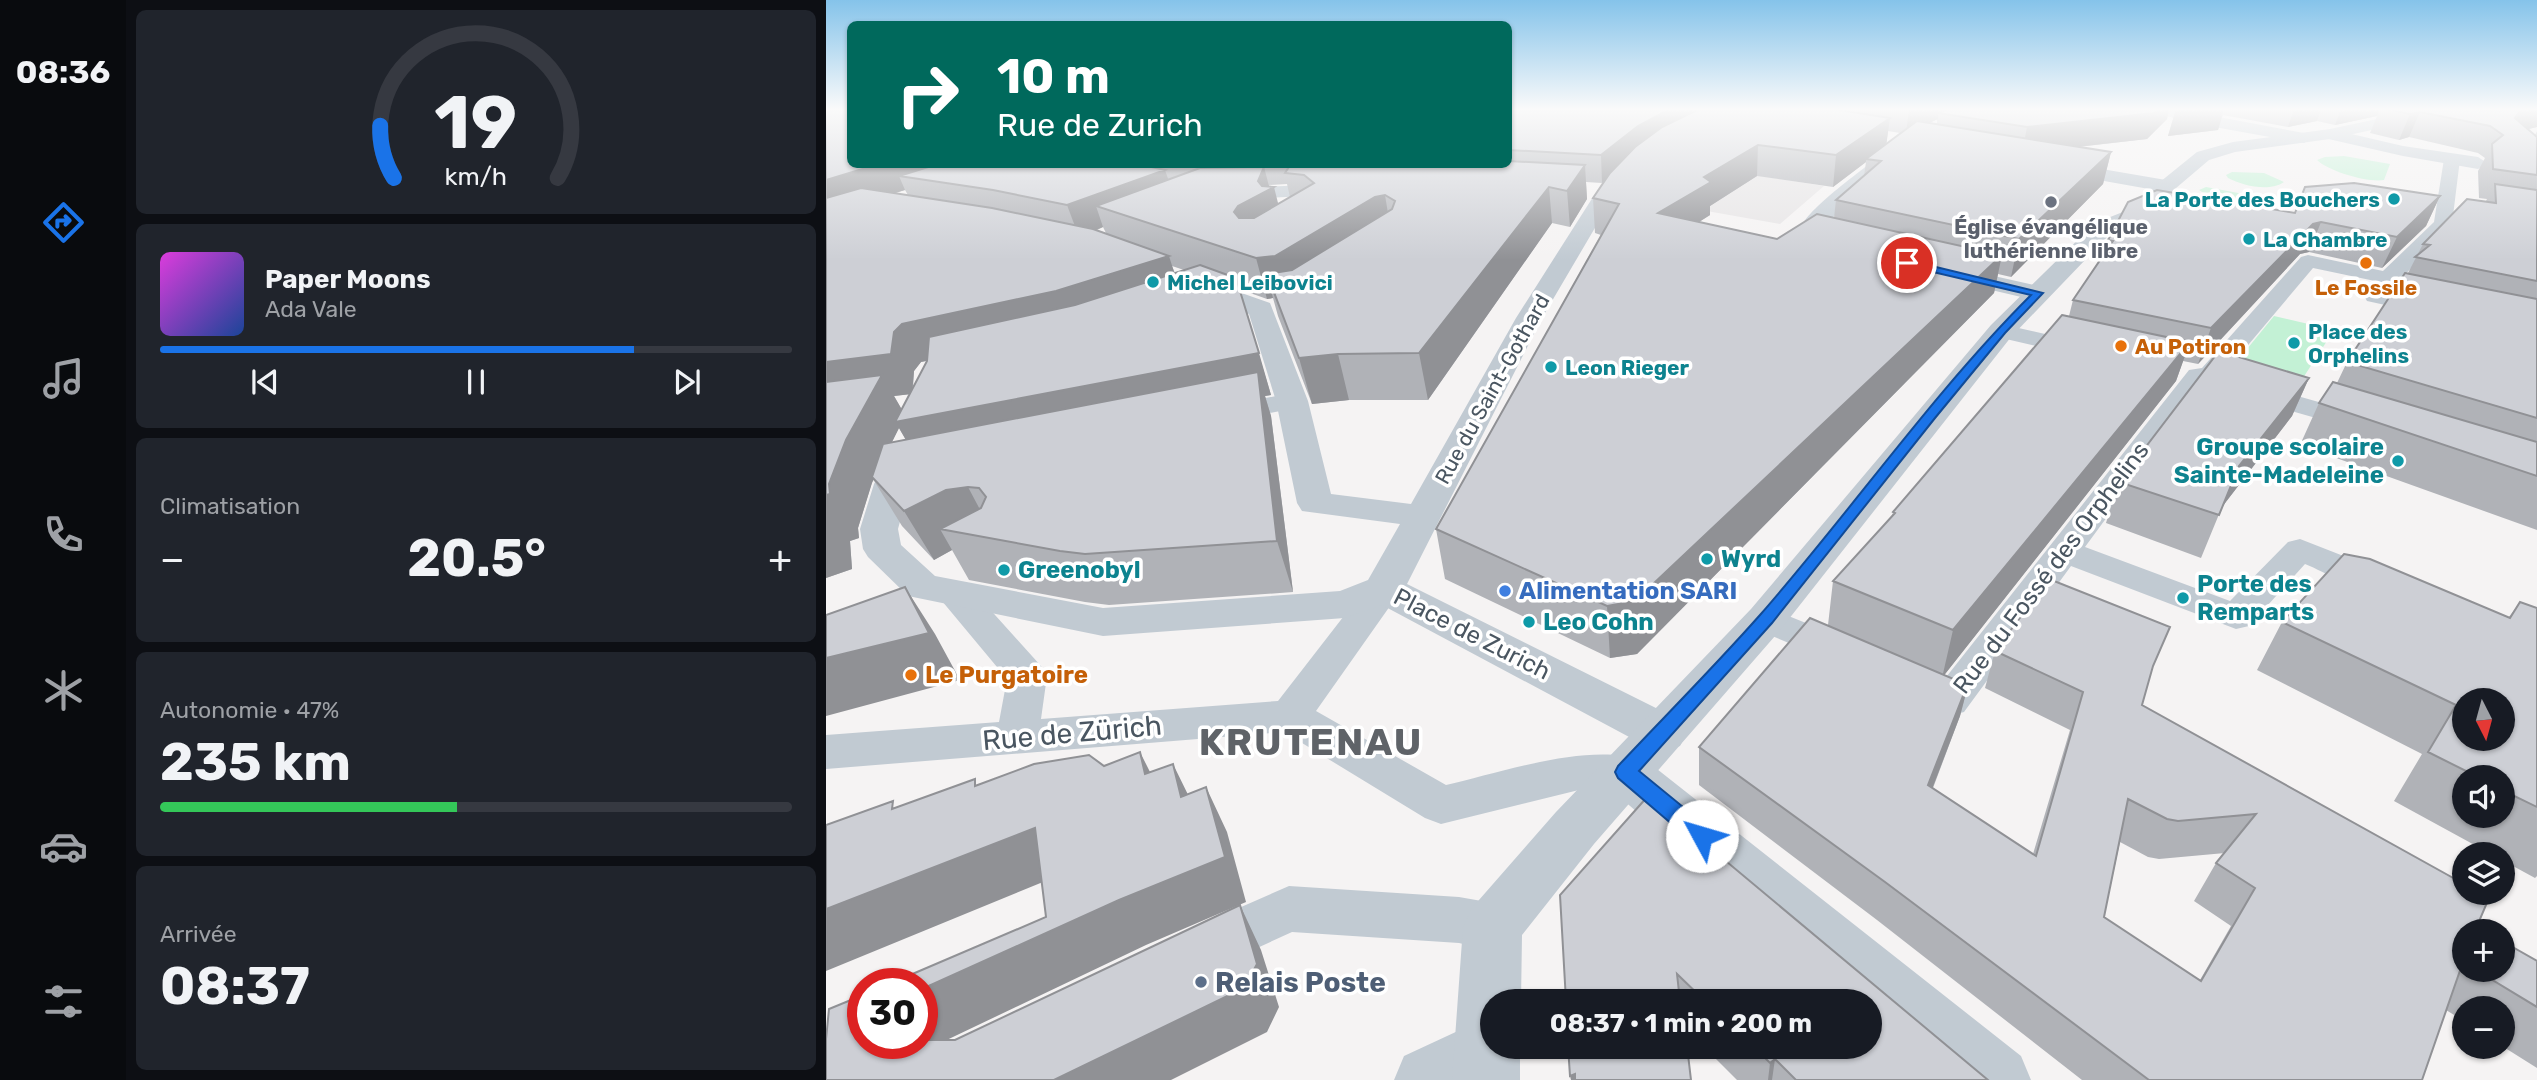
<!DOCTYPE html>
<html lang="fr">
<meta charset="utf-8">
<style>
body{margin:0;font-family:Rubik,sans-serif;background:#20242c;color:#f1f3f6;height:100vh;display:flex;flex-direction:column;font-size:26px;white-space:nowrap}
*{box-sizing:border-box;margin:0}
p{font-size:23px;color:#9ea1a6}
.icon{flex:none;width:38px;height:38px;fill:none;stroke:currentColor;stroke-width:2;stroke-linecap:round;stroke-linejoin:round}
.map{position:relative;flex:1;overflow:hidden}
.side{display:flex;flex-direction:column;gap:10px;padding:10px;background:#0d0f14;width:700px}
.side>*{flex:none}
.guide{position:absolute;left:21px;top:21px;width:665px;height:147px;border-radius:10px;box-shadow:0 2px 5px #0004;background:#00695c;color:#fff;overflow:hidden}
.needle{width:46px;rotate:174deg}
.controls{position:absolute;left:1626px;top:688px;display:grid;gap:14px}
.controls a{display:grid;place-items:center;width:63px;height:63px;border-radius:50%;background:#171b24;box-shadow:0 2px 5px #0004;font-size:35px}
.speed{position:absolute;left:21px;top:968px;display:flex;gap:14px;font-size:35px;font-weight:700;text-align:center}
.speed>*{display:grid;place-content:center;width:91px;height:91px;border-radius:50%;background:#171b24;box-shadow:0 2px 5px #0004;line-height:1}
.speed .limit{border:10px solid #d22;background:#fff;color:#111}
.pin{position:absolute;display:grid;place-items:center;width:60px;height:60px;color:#fff;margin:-30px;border:4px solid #fff;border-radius:50%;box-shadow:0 2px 7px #0007}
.me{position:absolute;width:77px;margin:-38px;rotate:309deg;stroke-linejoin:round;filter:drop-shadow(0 0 5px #0008)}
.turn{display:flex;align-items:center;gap:24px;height:147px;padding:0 35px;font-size:32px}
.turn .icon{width:91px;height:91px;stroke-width:2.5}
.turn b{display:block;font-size:49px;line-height:60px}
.big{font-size:52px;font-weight:700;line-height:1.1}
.side .widget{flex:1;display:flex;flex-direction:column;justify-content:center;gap:10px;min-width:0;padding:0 24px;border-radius:10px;background:#20242c}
.side .dial{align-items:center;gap:0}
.dial svg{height:182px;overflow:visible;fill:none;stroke:#363941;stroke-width:7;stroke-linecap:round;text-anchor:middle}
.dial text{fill:#f1f3f6;stroke:none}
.song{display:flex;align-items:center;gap:21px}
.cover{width:84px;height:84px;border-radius:10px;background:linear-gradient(135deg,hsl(300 70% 55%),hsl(220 70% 35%))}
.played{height:7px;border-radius:4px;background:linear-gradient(90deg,#1a73e8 75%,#363941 75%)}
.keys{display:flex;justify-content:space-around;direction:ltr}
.heat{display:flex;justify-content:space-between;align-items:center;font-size:38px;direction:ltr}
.charge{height:10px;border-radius:5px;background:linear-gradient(90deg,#34c759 47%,#363941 0)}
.trip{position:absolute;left:654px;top:989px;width:402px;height:70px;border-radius:35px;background:#171b24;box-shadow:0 2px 5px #0004;font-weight:700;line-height:70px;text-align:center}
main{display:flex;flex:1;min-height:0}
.tab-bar{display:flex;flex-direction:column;width:126px;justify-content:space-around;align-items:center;background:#090b0e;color:#9ea1a6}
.tab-bar .icon{width:49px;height:49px}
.tab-bar .on{color:#1a73e8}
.tab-bar b{font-size:32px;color:#f1f3f6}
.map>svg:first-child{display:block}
.education{fill:#e6e4e5}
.green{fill:#c3f1d5}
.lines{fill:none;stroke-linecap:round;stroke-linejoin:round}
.pedestrian{fill:#c1cad2;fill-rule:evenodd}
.minor{fill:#c1cad2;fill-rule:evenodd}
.tertiary{fill:#c1cad2;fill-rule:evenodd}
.wall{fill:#b0b2b7;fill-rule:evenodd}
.shaded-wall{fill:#909195}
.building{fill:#cdcfd5;stroke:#909195;stroke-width:2;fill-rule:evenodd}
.route{fill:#1a73e8;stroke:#114b97;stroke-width:2}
.culture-dot{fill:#0f9aa8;stroke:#fff;stroke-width:2.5}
.worship-dot{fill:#6b7280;stroke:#fff;stroke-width:2.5}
.food-dot{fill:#e8710a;stroke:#fff;stroke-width:2.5}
.shop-dot{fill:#3f7fe0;stroke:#fff;stroke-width:2.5}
.service-dot{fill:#5c6f8a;stroke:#fff;stroke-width:2.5}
.labels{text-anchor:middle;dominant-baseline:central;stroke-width:7;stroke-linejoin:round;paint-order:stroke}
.far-culture-label{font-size:21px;font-weight:bold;fill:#0d838f;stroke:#fff;text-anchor:start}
.far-worship-label{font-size:21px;font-weight:bold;fill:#5b616d;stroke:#fff}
.far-food-label{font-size:21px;font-weight:bold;fill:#c56008;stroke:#fff}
.far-street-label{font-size:21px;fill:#4a5661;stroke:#fff}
.culture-label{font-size:24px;font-weight:bold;fill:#0d838f;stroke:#fff;text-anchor:start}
.street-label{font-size:24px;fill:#4a5661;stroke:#fff}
.shop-label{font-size:24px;font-weight:bold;fill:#366cbe;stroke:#fff;text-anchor:start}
.food-label{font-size:24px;font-weight:bold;fill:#c56008;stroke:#fff;text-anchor:start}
.near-street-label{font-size:28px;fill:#4a5661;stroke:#fff}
.near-service-label{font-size:28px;font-weight:bold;fill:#4e5e75;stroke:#fff;text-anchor:start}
.near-district-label{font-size:38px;font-weight:bold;letter-spacing:2px;fill:#5f6368;stroke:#fff}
</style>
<main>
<nav class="tab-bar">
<b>08:36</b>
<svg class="icon on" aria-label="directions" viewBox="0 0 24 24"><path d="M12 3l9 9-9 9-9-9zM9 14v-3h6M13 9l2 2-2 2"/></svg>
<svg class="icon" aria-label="music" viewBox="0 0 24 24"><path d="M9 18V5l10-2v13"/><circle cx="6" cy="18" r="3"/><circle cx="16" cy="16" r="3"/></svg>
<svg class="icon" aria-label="phone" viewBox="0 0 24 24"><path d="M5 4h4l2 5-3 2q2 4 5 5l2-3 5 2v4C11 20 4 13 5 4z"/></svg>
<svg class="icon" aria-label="climate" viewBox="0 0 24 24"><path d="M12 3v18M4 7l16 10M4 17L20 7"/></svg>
<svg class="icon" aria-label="car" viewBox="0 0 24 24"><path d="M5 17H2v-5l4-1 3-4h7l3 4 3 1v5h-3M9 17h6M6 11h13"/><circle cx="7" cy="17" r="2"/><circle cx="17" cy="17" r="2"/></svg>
<svg class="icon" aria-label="filters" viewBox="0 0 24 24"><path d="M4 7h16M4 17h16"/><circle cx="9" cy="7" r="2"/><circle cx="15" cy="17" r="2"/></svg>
</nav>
<section class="side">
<div class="widget dial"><svg viewBox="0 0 100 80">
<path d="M14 69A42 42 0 1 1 86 69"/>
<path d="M14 69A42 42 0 0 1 8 46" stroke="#1a73e8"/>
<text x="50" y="56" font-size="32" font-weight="700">19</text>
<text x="50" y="72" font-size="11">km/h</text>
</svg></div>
<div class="widget">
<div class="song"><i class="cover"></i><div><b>Paper Moons</b><p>Ada Vale</p></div></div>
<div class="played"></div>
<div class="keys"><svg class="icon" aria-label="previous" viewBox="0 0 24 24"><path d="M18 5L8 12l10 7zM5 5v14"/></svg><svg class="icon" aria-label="pause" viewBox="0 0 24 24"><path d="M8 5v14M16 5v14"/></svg><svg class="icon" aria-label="next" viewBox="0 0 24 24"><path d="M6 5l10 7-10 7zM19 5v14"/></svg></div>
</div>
<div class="widget"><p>Climatisation</p>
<div class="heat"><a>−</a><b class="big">20.5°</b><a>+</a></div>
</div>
<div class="widget"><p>Autonomie · 47%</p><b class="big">235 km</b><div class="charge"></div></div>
<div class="widget"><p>Arrivée</p><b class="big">08:37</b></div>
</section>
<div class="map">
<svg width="1711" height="1080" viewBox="0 0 1711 1080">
<rect width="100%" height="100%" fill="#f5f3f3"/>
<path class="education" d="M877 167 998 186 954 224 819 200Z"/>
<path class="green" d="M1518 156 1564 164 1558 180C1542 183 1502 171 1491 160L1499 157Z
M1406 172 1438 173 1458 182C1444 192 1417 186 1402 178L1400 175Z
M1380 187 1423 195 1440 202V204C1415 205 1394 205 1373 190Z
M1448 316 1508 330 1477 378 1412 360Z"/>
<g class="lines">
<path class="pedestrian" d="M1626 154 1634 159 1626 224 1563 292 1613 303 1616 308 1613 313 1605 315 1541 301 1538 296 1549 281 1487 268 1390 383 1378 385 1259 547 1404 601 1462 542 1474 539 1561 573 1567 581 1561 589C1535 596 1504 574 1479 564L1423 626 1410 629 1245 566 1138 712C1119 718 1100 712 1090 694L1096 684 1110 679 1117 681 1363 370 1376 368 1475 257 1482 255 1557 271 1608 222 1618 159Z
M1175 324 1267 345 1270 350 1267 355 1258 357 1167 336 1163 331 1167 326Z
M1429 384 1542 416 1546 422 1542 428 1532 430 1420 398 1416 392 1420 386Z
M466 393 475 395 479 401 475 407 397 422 387 420 383 414 387 408Z
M558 578 571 581 576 589 490 711 620 785C674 773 762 742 815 760L821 772 815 784 799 789H757L615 824 599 818 458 732 0 769V735L173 722 181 679 116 601 111 593 116 585 129 581 142 585 215 666 221 676 215 719 452 701 545 581Z
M940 607 1027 642 1032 651 1027 660 1013 664 927 628 922 619 927 610Z
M463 886 633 897 667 903 685 910 693 927 685 944 667 951 633 943 466 932 383 970 365 963 357 946 365 929Z"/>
<path class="minor" d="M1324 109H1350L1478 133 1487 138 1478 143 1366 123 1326 112Z
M1504 129 1577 146 1652 157 1661 163 1652 169 1577 156 1498 138 1496 134Z
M1229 161 1340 180 1350 186 1340 192 1222 171 1220 167Z
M1049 163 1058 169 1056 173 995 228C999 240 1014 237 1020 246L1017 251C1000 255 982 247 974 232 973 216 1028 176 1042 165Z
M802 165 811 171 783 204 716 318 581 584 854 720 861 733 854 746 837 752 820 746 556 605 519 618 277 636 82 596 42 557 37 549 34 529 48 484 68 447 80 444 92 447 97 454 84 484 72 529 75 545 109 576 277 608 514 591 542 580 574 524 476 511 471 503 450 401 423 314 358 288 355 283 358 278 367 276 444 303 482 401 505 494 585 504 690 318 767 197 795 167Z
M516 184 523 186 526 190 523 194 398 200 391 198 388 194 391 190 398 188Z
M1119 265 1221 288 1225 293 1221 298 1212 301 1110 277 1107 272 1110 267Z
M799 752 817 758 1195 1056 1205 1080H1120L1045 1015V1001H1029L781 786 774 772 781 758Z
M662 1017 667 1019V1046H693L695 1050 685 1073 672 1080H568L578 1056Z"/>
<path class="tertiary" d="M1598 109H1628L1620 114 1504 139 1409 152 1383 160 1343 194 1326 214 1285 233 1185 337 955 629 768 844 696 935 695 1001H667V1046H694V1080H626L637 927 646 908 730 812 925 609 1165 325 1269 223 1312 206 1329 186 1371 152 1407 142 1504 129Z"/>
</g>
<path class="wall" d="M0 109 24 164H682V109H1343L1341 119 1321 139 1252 147 1285 152 1277 184 1185 277 1172 274 1168 293 811 654 784 658 619 579 610 529 775 235 769 233 767 198 778 182 776 183 760 182 761 199 744 227 726 223 602 400H523L486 404 452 316 447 298 441 299 413 289 445 395 439 396 445 416 467 592 283 605 259 602 143 580 126 550 108 560 76 526 47 479 32 528 33 538 24 541 26 569 0 578ZM1111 119V124L1103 123ZM1062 131 1074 133 1060 144ZM1040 162 1038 176 1010 200 1008 218 951 239 873 222 884 215V206L931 176 1007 187ZM461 184 464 197 452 204 443 185ZM79 190 82 195 68 193ZM277 227 280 233 271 230ZM346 266 358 270 349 273ZM101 361 87 389 88 371 95 362ZM84 394 76 410 68 396ZM73 428 80 440 65 443Z
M1350 109H1711V127L1702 129 1709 135 1711 131V530L1474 445 1493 403 1511 383 1521 362 1582 273 1597 244 1660 201 1661 199 1653 198 1652 171 1659 158 1652 153 1583 137 1573 140 1544 133 1551 116 1509 125 1491 121 1462 127 1397 115 1392 130 1342 136Z
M1614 196 1600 226 1556 268 1483 252 1474 254 1372 364 1357 361 1350 381 1118 675 1132 681 1144 678 1134 716 1107 788 1207 854 1244 730 1159 688 1169 651 1326 670 1316 705 1638 931V970H1676L1711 961V1068L1676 1046V1008H1638V1021L1620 1010 1596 1080H1256L1051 920 873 785V747L1002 625 1007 581 1066 517 1067 512 1243 316 1247 300 1278 254 1282 240 1469 213ZM1294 842 1322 857 1333 859 1399 853 1390 863 1368 901 1405 926 1374 980 1278 917Z
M1483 378 1466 416 1396 507 1375 558 1280 523 1293 482Z
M1694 602 1711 608V876L1709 878 1676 860V854H1665L1568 801 1596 754 1431 670 1456 622 1683 617ZM1638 777H1676V816H1638Z
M822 796 1162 1080H911L877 1046H1045V1001H740L734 895Z"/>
<path class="shaded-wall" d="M844 109H876L812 152 776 183 775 155 812 126Z
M1083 109H1147L1112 113V119L1080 134Z
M1332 109H1343L1341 119 1321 139 1196 153 1201 127Z
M1350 109H1398L1392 130 1342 136Z
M1468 109H1495L1491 121 1462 127Z
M1515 109H1554L1551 116 1509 125Z
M1695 109H1711V127L1682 134Z
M1594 112 1583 137 1573 140 1584 114Z
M1064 118 1060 147 1040 159V162L1007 187 1010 155Z
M932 145 931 176 884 206V215L832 248V213L878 177Z
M1285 152 1277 184 1185 277 1193 239Z
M53 164H157L73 176 79 190 0 215V180Z
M759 165 761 199 744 227 741 191Z
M438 167 444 190 448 187 457 223 423 244 408 212 432 181Z
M339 170 349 199 270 206 277 227 253 237 241 205Z
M723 187 726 223 602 400 593 353Z
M559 195 565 232 460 296 441 274 447 298 441 299 430 258 549 197Z
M1614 196 1600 226 1556 268 1571 237Z
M1495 222 1483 252 1474 254 1372 364 1385 328 1487 224Z
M1176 255 1168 293 811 654 784 658 781 606Z
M343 256 354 291 245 327 95 362 88 371 86 394 68 396 79 415 433 353 445 395 439 396 445 416 467 592 451 541 95 466 73 428 46 483 32 528 33 538 24 541 26 569 0 578V362L76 324Z
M1364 342 1350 381 1116 678 1127 630Z
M512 354 523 400 486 404 473 358Z
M1483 378 1466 416 1396 507 1413 466Z
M142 487 168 536 145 535 120 490Z
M120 490 145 535 114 529 126 550 108 560 78 511Z
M79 587 109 634 134 680 0 716V658Z
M1144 678 1134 716 1093 823 1102 785Z
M314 752 337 798 319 774Z
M347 764 369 809 355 797Z
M380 787 401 832 420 902 320 945 85 1057 76 1080H74L31 1039 37 1025V1043H96V989L293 900 399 857Z
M209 828 239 873 0 971V909Z
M414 905 435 950 453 1007 441 1032 345 1080H228Z
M949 1059 946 1080H942L944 1063Z
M749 1074 750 1080H745L744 1076Z"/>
<path class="building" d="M0 109H24V164H53L0 180Z
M682 109H844L812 126 775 155 682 150Z
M873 109H1007L1064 118 1010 155 932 145 878 177 885 182 832 213 951 239 991 214 1176 255 809 601 781 606 610 529 793 204 767 198 784 173 809 147 836 127Z
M1124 109H1332L1328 113 1201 127 1112 113Z
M1560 109H1695L1689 118 1711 137V175L1667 169 1666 144 1677 135 1664 126 1594 112 1584 114Z
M1091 121 1285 152 1193 239 1010 200 1055 161 1040 159Z
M682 161 759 165 741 191 723 187 593 353 512 354 473 358 441 274 466 270 566 209 569 201 559 195 549 197 449 256 430 258 270 206 374 168 438 167 432 181 436 186 448 187 412 206 408 212 413 218H428L488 183 478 175 459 173 463 167 506 164H682Z
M112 164H312L339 170 241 205 167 190 73 176Z
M1528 183 1614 196 1571 237 1495 222 1487 224 1385 328 1247 300 1287 241 1282 240 1302 202 1331 190 1469 213 1479 187Z
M1669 184 1711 190V281L1589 257 1604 245 1597 244 1641 199 1670 203Z
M35 188 166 208 267 229 343 256 230 291 76 324 68 332 65 354 0 362V198Z
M374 265 410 278 433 353 69 422 101 361 103 337 249 305Z
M1579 273 1711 299V418L1521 362Z
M1236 315 1364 342 1127 630 1007 581 1069 513 1067 512Z
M1393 351 1483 378 1413 466 1393 515 1293 482Z
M432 372 451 541 259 554 234 551 114 529 155 508 160 497 153 488 142 487 120 490 78 511 46 477 57 444Z
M56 375 20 440 3 484 4 494 0 495V382Z
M1507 382 1711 442V476L1493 403Z
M1518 554 1544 559 1684 618 1694 602 1711 608V807L1676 790V777H1652L1602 752 1630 705 1456 622ZM1638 700H1676V738H1638Z
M1223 579 1344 627 1327 666 1316 705 1638 884V892H1653L1663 898 1651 926 1660 931H1638V962H1637L1596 1080H1323L1059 882 873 747 984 618 1132 681 1144 678 1102 785 1210 856 1257 692 1169 651ZM1302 799 1341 819 1352 821 1430 814 1390 863 1429 888 1375 981 1278 917Z
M79 587 103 633 0 658V615Z
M314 752 319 774 347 764 355 797 380 787 399 857 293 900 96 989V984H63L220 917 209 828 0 909V825L67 801 66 809 149 779V786L208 764 263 755 278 766Z
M822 796 1162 1080H970L949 1059 944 1063 927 1046H1045V1001H879L851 974 854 1001H740L734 895Z
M414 905 431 964 418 988 228 1080H0V1039L3 1009 37 995V1025L31 1039H37V1043H96V1040H129Z
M1676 941 1711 961V1007L1650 970H1676Z
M742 1046H861L865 1080H749V1074L744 1076Z"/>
<linearGradient id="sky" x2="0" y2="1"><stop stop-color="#85c3ea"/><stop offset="0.42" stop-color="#fafafa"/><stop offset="1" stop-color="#fafafa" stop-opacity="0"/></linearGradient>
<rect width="1711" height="260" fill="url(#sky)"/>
<path class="route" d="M1081 260 1217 293 1179 333 1109 418 946 623 813 771 884 829 887 836 884 843 876 846 868 843 792 778 789 772 792 766C839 716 888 667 934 615 1026 510 1106 394 1205 295L1077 265V261Z"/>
<g class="culture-dot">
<circle cx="1568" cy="199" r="7"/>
<circle cx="1423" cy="239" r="7"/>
<circle cx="327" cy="282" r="7"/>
<circle cx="1468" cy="343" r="7"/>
<circle cx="725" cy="367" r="7"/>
<circle cx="1572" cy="461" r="7"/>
<circle cx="881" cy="559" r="7"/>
<circle cx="178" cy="570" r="7"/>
<circle cx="1357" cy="598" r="7"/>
<circle cx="703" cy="622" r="7"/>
</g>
<circle class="worship-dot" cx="1225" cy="202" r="7"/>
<g class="food-dot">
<circle cx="1540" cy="263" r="7"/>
<circle cx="1295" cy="346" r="7"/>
<circle cx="85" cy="675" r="7"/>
</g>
<circle class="shop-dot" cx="679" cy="591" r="7"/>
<circle class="service-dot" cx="375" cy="982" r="7"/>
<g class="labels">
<g class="far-culture-label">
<text x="1554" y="199" text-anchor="end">La Porte des Bouchers</text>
<text x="1437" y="239">La Chambre</text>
<text x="341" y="282">Michel Leibovici</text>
<text x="1482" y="331">Place des<tspan x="1482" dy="24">Orphelins</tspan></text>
<text x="739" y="367">Leon Rieger</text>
</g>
<g class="far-worship-label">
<text x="1225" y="226">Église évangélique<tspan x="1225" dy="24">luthérienne libre</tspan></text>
</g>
<g class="far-food-label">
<text x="1540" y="287">Le Fossile</text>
<text x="1309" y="346" text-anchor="start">Au Potiron</text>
</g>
<g class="far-street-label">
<text transform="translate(666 389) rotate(-61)">Rue du Saint-Gothard</text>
</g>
<g class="culture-label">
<text x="1558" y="447" text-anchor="end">Groupe scolaire<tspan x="1558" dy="28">Sainte-Madeleine</tspan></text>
<text x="895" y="559">Wyrd</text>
<text x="192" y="570">Greenobyl</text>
<text x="1371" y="584">Porte des<tspan x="1371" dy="28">Remparts</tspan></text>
<text x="717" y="622">Leo Cohn</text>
</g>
<g class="street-label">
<text transform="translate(1225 568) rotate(-53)">Rue du Fossé des Orphelins</text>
<text transform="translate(646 634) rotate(27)">Place de Zurich</text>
</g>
<g class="shop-label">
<text x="693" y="591">Alimentation SARI</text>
</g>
<g class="food-label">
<text x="99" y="675">Le Purgatoire</text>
</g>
<g class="near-street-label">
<text transform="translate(246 733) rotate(-5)">Rue de Zürich</text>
</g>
<g class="near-service-label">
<text x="389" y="982">Relais Poste</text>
</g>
<g class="near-district-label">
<text x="485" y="742">KRUTENAU</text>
</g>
</g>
</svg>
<div class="controls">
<a><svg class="needle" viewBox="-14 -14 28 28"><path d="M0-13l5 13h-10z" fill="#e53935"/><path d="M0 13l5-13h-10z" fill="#9ea1a6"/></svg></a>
<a><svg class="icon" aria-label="sound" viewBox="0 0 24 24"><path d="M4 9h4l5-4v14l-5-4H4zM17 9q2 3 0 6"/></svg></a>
<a><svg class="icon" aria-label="layers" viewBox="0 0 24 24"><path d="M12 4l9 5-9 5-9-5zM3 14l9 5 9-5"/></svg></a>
<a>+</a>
<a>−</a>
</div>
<div class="speed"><div class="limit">30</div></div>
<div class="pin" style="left:1081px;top:263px;background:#d93025"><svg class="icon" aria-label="arrive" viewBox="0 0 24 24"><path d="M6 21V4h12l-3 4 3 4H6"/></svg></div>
<svg class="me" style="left:876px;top:836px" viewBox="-20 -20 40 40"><circle r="19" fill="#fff"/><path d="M0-13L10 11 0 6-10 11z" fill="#1a73e8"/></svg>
<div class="trip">08:37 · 1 min · 200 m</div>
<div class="guide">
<div class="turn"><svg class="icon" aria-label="right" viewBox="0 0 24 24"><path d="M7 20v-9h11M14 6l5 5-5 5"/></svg><div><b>10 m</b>Rue de Zurich</div></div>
</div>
</div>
</main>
